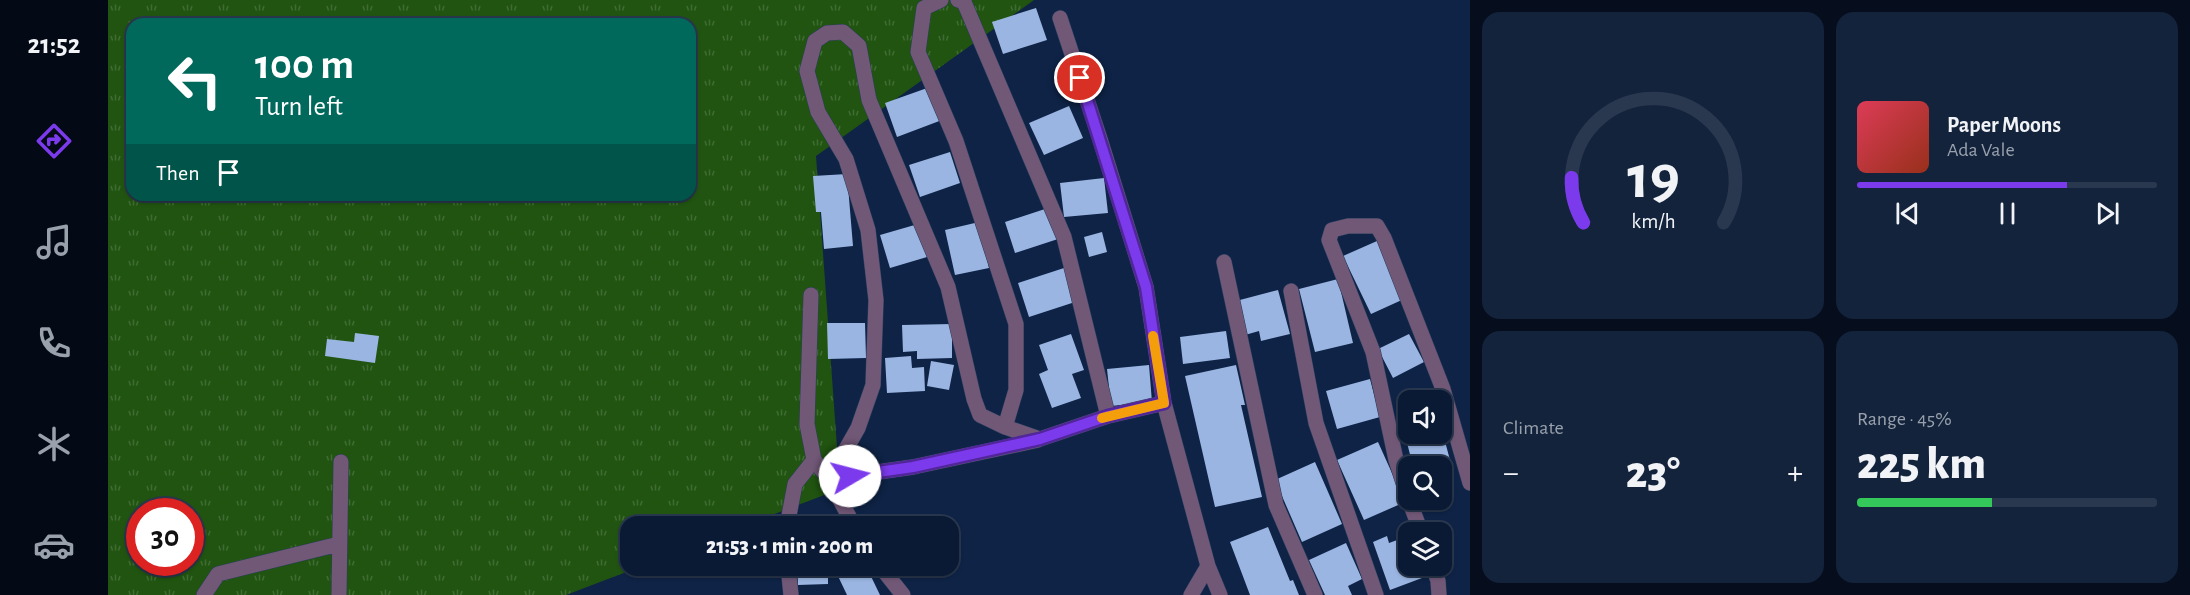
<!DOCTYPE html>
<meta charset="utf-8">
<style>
body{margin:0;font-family:"Alegreya Sans",sans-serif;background:#13233c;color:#f1f3f6;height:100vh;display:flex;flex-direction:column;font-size:22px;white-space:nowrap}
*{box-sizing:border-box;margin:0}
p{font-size:20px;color:#99a1ac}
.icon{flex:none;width:33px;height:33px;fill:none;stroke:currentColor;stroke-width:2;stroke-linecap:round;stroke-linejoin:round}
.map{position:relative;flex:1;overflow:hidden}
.side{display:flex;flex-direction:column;gap:12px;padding:12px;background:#060e1d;width:720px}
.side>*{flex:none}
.guide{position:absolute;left:18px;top:18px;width:570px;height:183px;border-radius:18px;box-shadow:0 2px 4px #0004,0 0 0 2px #2a384f;background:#00695c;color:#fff;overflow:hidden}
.tools{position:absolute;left:1290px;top:390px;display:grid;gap:12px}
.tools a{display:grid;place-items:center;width:54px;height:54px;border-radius:12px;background:#0a1a34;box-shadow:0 2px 4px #0004,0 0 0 2px #2a384f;font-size:30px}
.speed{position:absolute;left:18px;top:498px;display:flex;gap:12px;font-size:30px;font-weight:700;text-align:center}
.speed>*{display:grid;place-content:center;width:78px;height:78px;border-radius:50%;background:#0a1a34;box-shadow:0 2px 4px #0004,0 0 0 2px #2a384f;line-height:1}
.speed .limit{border:9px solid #d22;background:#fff;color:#111}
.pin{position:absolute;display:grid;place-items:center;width:51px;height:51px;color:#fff;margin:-26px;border:3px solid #fff;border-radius:50%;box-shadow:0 2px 6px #0007}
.me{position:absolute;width:66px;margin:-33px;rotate:82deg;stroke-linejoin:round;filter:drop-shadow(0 0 4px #0008)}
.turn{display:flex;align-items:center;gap:21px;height:126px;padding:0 30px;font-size:27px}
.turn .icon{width:78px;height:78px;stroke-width:2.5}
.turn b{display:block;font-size:42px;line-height:51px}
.then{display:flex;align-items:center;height:57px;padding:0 30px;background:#0003;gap:12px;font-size:22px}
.big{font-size:45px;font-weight:800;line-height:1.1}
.side .widget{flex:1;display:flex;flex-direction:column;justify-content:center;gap:9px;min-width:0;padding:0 21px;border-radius:18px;background:#13233c}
.side .dial{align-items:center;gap:0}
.dial svg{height:156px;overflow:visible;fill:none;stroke:#2a384f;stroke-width:7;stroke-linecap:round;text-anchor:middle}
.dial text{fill:#f1f3f6;stroke:none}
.song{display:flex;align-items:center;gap:18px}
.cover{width:72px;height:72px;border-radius:9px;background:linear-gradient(135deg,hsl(350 70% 55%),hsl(10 70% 35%))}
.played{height:6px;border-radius:3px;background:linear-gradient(90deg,#7c3aed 70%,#2a384f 70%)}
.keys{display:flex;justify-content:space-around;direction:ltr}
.heat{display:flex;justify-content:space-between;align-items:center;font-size:33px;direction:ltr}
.charge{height:9px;border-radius:4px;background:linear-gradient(90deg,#34c759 45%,#2a384f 0)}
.side .tiles{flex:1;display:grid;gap:12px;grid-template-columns:repeat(2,1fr)}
.trip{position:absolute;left:512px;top:516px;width:339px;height:60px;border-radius:18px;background:#0a1a34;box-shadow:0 2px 4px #0004,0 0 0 2px #2a384f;font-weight:800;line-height:60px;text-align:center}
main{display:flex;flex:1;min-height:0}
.tab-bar{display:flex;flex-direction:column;width:108px;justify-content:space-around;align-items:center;background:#040a15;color:#99a1ac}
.tab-bar .icon{width:42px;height:42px}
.tab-bar .active{color:#7c3aed}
.tab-bar b{font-size:27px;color:#f1f3f6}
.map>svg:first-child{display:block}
.grass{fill:url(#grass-tufts);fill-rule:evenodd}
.building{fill:#9ab5e1}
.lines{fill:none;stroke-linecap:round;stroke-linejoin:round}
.minor-casing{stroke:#2a3e5f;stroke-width:16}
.minor{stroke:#715877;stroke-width:15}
.route-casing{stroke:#51269a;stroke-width:15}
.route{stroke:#7c3aed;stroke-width:10}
.slow{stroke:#f59e0b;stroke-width:10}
</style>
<main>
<nav class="tab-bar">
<b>21:52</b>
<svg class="icon active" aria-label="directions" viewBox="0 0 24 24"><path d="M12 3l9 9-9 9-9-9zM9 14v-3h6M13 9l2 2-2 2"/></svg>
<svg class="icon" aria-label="music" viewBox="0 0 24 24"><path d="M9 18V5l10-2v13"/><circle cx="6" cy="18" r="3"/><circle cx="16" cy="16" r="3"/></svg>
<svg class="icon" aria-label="phone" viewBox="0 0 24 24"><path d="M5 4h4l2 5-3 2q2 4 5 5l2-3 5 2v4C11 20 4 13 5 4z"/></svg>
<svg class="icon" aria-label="climate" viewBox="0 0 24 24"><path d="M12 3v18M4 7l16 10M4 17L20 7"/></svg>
<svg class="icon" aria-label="car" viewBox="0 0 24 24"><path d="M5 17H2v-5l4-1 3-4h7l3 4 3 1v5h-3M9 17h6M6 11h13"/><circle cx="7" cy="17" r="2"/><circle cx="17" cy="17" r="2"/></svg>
</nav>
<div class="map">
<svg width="1362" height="595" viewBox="0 0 1362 595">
<defs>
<pattern id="grass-tufts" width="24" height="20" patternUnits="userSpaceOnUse" patternTransform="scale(1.5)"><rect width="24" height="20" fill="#205410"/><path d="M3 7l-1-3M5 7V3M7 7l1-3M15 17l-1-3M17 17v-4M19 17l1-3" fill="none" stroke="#406c34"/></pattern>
</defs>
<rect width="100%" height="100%" fill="#0e2346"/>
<path class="grass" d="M0 0H926L708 156 732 489 635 526H522V566H534L458 595H0ZM24 24H582V195H24ZM32 512H82V562H32Z"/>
<path class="building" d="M928 8 939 40 895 54 884 22Z
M822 87 834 120 789 137 777 103Z
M961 106 975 138 936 155 921 123Z
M842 152 852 183 812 197 801 165Z
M739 174 745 246 716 249 713 212H708L705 176Z
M996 178 1000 213 956 217 952 183Z
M940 208 950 239 907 253 897 222Z
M871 222 881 268 847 275 837 230Z
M810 224 819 257 782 268 772 235Z
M994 232 999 252 981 257 976 237Z
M1269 241 1296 299 1263 314 1235 256Z
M956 268 967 302 921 317 910 283Z
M1230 279 1245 343 1207 352 1191 289Z
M1170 290 1182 334 1153 341 1151 331 1137 335 1128 301Z
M719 323H757L758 358 720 359Z
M844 324V358L809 359V351L795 352 794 325Z
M1118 331 1122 358 1075 364 1072 337Z
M247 333 271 336 267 363 217 356 219 339 246 342Z
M963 334 976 370 964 374 973 398 944 408 931 374 940 370 931 345Z
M1301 334 1316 362 1285 378 1270 349Z
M803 356 804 368 816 367 817 391 779 393 777 358Z
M823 361 846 365 841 390 819 386Z
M1041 365 1044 402 1003 406 999 369Z
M1128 365 1137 405H1133L1154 497 1107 507 1077 376Z
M1262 379 1272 417 1229 429 1218 391Z
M1300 401V434H1335L1342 460 1317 466H1305L1289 404Z
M1270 442 1297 502 1256 520 1229 460Z
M1207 462 1234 524 1194 542 1167 480Z
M1160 527 1182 581 1185 580 1191 595H1142L1122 542Z
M1279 536 1281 543 1300 536V566H1318L1322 575 1282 590 1265 542Z
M1238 543 1254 579 1240 586 1244 595H1217L1201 560Z
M689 566H720V584L690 585Z
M746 566H758L772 595H739L729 574Z"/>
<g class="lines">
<defs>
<path id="minor" d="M833 0 816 8 810 52 848 141 908 324V390L897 427
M850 0 856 2 956 237 1000 416
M952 18 992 139 1038 287 1056 403 1100 566
M1116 262 1168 505 1207 595
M1183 291 1208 423 1268 595
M703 295 699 424 706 460 721 479 746 526
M721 479 750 428 765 385 768 300 760 230 738 159 710 112 699 71 707 41 719 33 735 32 751 46 761 100 840 287 866 399 872 415 897 427 932 439 1000 416 1056 403
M721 479 805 467 930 440
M1300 497 1288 460 1265 352 1221 240 1224 230 1240 226H1269L1276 238 1335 389 1362 483
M1301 500 1313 532
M679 526 687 484 706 460
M680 566 683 595
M772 566 795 595
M1325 566 1330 581 1331 595
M96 595 110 574 231 544
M231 595 233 462
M1083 595 1100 566 1112 595"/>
</defs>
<use href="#minor" class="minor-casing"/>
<use href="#minor" class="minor"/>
</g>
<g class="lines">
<defs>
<path id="route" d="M742 476 805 467 932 439 1000 416 1056 403 1038 287 972 78"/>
</defs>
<use href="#route" class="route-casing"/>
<use href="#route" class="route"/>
<path class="slow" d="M994 418 1056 403 1045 336"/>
</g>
</svg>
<div class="tools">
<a><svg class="icon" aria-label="sound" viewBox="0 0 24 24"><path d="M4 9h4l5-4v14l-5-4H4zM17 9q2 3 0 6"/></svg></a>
<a><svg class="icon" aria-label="search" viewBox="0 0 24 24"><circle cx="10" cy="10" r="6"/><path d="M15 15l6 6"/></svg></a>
<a><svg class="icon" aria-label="layers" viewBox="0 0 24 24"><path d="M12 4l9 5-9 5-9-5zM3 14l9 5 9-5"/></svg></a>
</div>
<div class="speed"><div class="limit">30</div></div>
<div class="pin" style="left:972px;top:78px;background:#d93025"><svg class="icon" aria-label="arrive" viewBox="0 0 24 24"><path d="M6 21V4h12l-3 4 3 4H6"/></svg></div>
<svg class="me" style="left:742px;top:476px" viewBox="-20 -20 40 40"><circle r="19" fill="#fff"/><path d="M0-13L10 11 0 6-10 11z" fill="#7c3aed"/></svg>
<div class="trip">21:53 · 1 min · 200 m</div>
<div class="guide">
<div class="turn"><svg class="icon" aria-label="left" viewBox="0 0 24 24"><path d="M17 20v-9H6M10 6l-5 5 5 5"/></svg><div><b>100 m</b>Turn left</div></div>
<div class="then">Then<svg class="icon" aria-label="arrive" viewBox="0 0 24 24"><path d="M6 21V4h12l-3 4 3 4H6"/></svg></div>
</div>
</div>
<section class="side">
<div class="tiles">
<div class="widget dial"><svg viewBox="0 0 100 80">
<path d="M14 69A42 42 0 1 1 86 69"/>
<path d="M14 69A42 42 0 0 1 8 46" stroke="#7c3aed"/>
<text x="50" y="56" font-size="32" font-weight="700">19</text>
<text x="50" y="72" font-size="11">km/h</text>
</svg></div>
<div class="widget">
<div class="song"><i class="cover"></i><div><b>Paper Moons</b><p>Ada Vale</p></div></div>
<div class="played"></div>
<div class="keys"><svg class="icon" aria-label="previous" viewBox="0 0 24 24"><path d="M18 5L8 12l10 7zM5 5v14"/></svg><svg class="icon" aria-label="pause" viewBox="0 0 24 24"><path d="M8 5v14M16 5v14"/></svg><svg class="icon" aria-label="next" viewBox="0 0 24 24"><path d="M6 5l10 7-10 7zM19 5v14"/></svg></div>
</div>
<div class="widget"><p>Climate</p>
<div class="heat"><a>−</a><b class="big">23°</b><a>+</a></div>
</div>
<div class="widget"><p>Range · 45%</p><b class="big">225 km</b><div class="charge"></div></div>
</div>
</section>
</main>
